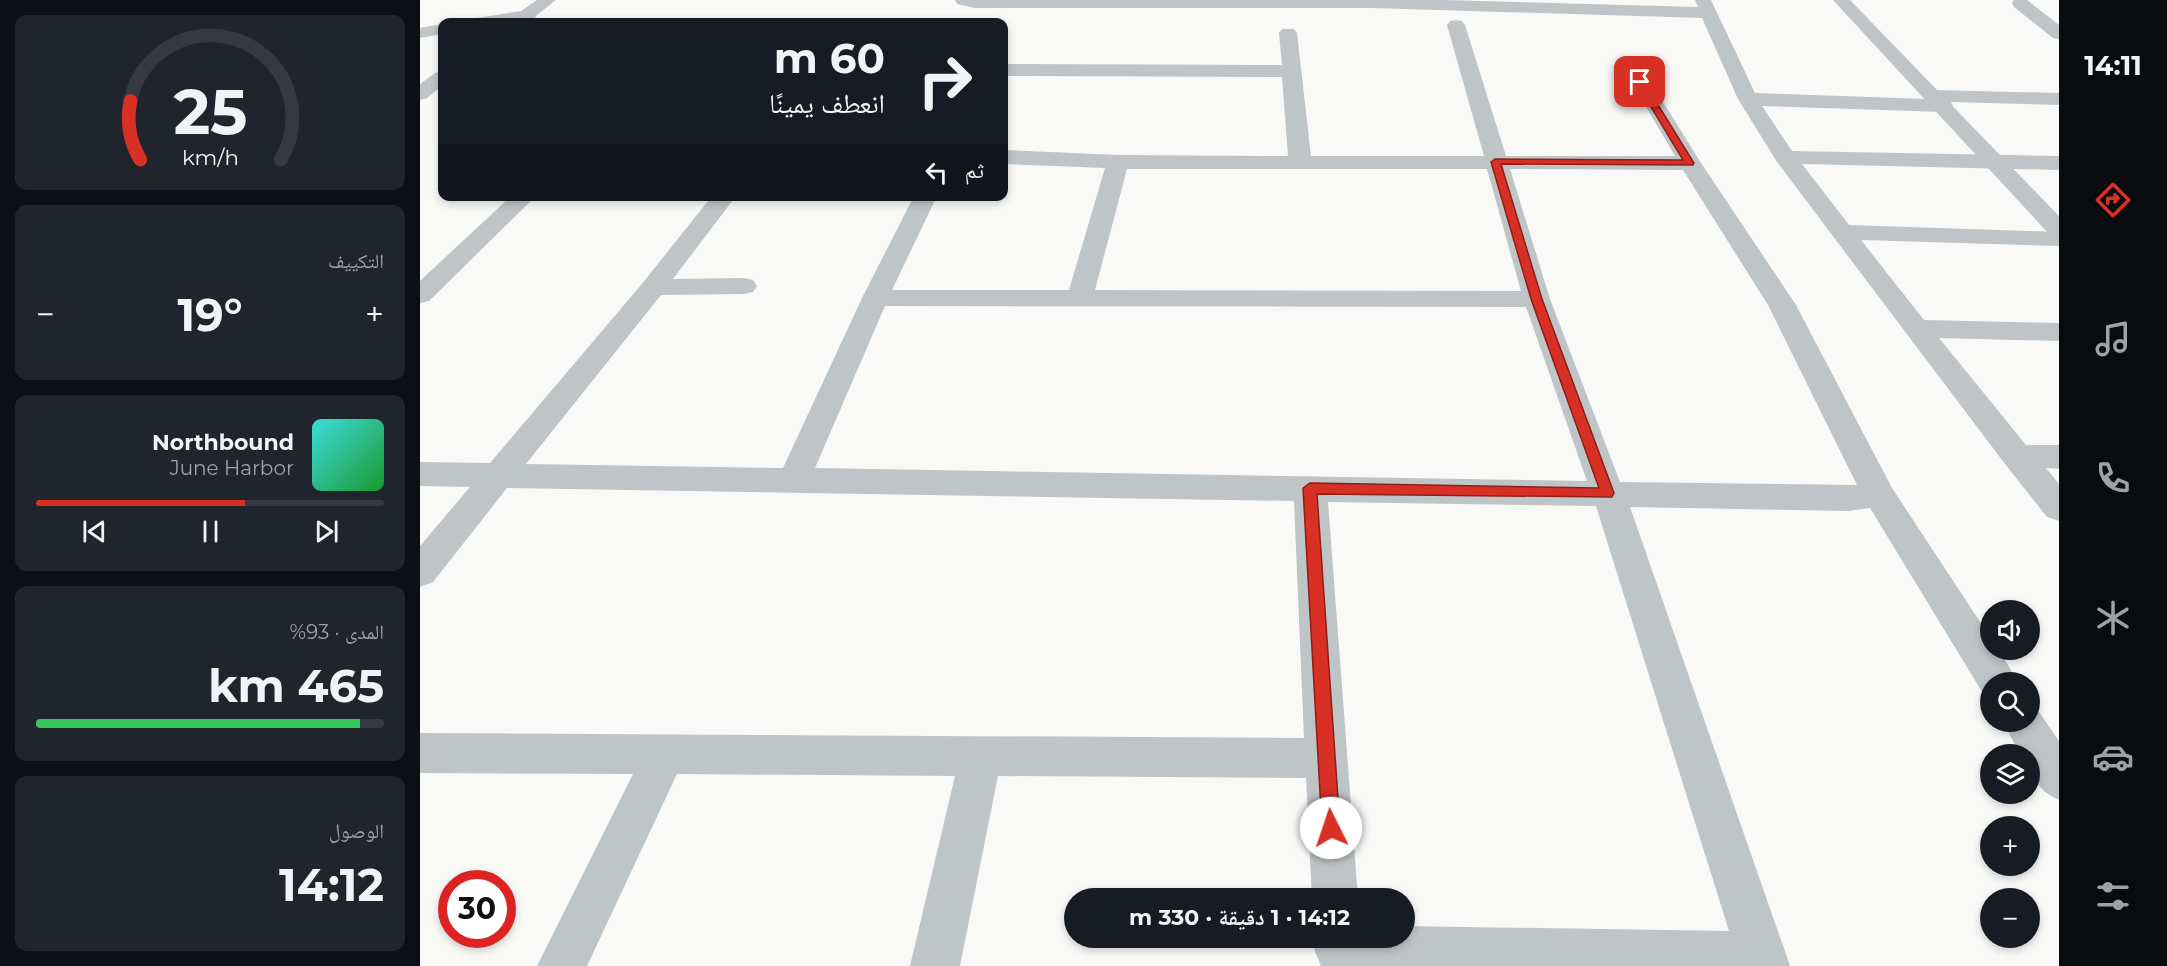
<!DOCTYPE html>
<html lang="ar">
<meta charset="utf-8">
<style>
body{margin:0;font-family:Montserrat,"Noto Naskh Arabic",sans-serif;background:#20242c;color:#f1f3f6;direction:rtl;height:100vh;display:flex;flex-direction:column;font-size:22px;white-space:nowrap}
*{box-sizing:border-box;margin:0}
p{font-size:20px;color:#9ea1a6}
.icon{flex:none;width:33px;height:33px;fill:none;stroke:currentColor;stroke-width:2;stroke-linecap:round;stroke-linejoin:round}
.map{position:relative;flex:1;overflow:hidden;direction:ltr}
.sheet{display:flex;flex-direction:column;gap:15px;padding:15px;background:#0d0f14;width:420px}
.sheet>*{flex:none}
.banner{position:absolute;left:18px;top:18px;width:570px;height:183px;border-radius:12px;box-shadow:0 3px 9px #0003;direction:rtl;background:#171b24;color:#f1f3f6;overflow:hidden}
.buttons{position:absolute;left:1560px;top:600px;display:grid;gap:12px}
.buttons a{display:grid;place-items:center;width:60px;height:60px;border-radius:50%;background:#171b24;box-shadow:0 3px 9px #0003;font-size:30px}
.speed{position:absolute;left:18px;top:870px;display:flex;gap:12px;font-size:30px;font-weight:700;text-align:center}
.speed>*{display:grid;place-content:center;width:78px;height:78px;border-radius:50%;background:#171b24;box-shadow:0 3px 9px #0003;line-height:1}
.speed .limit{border:9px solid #d22;background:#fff;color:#111}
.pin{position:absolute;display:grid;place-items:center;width:51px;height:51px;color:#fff;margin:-26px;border-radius:12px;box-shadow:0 3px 9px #0006}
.me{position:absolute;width:66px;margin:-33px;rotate:356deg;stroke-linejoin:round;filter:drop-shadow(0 0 4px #0008)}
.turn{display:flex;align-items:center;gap:21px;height:126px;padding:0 24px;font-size:27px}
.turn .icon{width:78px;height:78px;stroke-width:2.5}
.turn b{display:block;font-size:42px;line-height:51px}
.then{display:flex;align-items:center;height:57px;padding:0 24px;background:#0003;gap:12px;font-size:22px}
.big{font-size:45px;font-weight:700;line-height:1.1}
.sheet .tile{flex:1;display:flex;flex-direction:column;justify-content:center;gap:9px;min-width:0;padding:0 21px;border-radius:12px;background:#20242c}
.sheet .dial{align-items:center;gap:0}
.dial svg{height:156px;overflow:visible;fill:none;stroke:#363941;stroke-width:7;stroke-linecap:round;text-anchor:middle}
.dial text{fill:#f1f3f6;stroke:none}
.song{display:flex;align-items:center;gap:18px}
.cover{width:72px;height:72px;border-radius:9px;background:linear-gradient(135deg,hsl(180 70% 55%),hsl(130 70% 35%))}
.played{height:6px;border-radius:3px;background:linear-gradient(90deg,#d93025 60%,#363941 60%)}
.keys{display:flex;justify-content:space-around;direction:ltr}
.heat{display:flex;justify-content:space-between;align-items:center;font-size:33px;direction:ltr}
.charge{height:9px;border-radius:4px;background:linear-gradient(90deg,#34c759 93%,#363941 0)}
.trip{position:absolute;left:644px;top:888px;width:351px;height:60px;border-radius:30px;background:#171b24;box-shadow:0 3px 9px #0003;font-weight:700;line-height:60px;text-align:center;direction:rtl}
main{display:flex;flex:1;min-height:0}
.dock{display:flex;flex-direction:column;width:108px;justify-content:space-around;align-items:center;background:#090b0e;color:#9ea1a6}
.dock .icon{width:42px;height:42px}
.dock .on{color:#d93025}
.dock b{font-size:27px;color:#f1f3f6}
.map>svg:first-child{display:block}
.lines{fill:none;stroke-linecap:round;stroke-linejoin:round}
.minor{fill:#bfc4c7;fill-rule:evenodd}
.tertiary{fill:#bfc4c7;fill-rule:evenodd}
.route{fill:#d93025;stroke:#8d1f18;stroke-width:1.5}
</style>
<main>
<nav class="dock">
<b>14:11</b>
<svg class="icon on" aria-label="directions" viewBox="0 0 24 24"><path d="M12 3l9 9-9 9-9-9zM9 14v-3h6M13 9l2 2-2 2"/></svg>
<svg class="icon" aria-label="music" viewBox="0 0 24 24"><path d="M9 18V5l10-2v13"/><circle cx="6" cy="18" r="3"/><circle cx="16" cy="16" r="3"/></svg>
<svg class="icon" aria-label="phone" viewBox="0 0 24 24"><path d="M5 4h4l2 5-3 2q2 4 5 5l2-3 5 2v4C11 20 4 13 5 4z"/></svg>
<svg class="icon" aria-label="climate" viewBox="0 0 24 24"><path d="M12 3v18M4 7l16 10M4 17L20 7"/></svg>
<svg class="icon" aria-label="car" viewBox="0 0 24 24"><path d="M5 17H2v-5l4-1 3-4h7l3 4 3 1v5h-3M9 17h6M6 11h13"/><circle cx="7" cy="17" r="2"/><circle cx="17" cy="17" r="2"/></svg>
<svg class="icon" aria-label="filters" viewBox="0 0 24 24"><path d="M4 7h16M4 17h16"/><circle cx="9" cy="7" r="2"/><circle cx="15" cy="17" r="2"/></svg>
</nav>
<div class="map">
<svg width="1639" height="966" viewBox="0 0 1639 966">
<rect width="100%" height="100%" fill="#f9f9f8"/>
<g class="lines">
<path class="minor" d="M535 0H1023L1278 7 1275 0H1291L1335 93 1506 99 1504 96 1507 92 1514 90 1639 93V105L1531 102 1533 106 1530 110 1523 112 1342 106 1372 151 1639 156V170L1382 164 1429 225 1639 232V246L1441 240 1504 320 1639 323V341L1519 338 1606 445H1639V469L1626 468 1639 484V521L1627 517 1585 464 1357 162 1318 99 1282 18 952 8H555L537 4Z
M1594 0H1607L1639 25V39L1633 38 1594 7 1592 3Z
M108 10 114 11 117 15 114 19 93 22H54L57 18 63 17Z
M1036 20 1042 21 1045 25 1086 156H1255L1199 61 1201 57H1215L1281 163 1376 305 1472 488 1570 637V650H1579L1598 682H1570V697L1564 695 1450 508 1428 511 1210 507 1370 966H901L894 949 898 938H984V926L1309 931 1176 506 908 502 938 898H892L886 778 578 776 540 966H490L535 776 257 774 167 966H117L213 774 0 773V733L884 738 874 501 87 488 13 582 0 587V546L50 487 0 486V462L70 463 221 285 292 196H316L253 279 324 278 333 280 337 286 333 292 324 294 241 295 106 464 363 468 442 298 494 196H517L472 290H649L685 168 584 164V150L698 155 868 156 862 77 584 76V64L862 65 859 33 862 29H874L877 33 891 156H1064L1027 25 1030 21ZM707 169H1067L1101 291 675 290ZM1090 169 1263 170 1348 305 1437 485 1200 482 1130 299ZM465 306 1106 307 1167 481 395 468Z
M22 24V34L0 38V28Z
M91 196H116L9 301 0 303V281Z
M1610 706 1617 709 1639 741V800C1618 791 1610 777 1610 754H1600L1583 722H1610Z"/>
<path class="tertiary" d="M117 0H136L108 22H89L91 18Z
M1413 0H1430L1639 216V237L1630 235Z
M22 71V86L7 98 0 100V84L15 73Z"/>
</g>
<path class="route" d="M1220 79 1224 82 1274 163 1273 165 1081 164 1122 299 1194 493 1192 497 897 494 920 828 917 835 911 837 904 835 902 828 883 488 890 483 1179 488 1111 299 1071 162 1075 159 1263 160 1216 82Z"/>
</svg>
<div class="buttons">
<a><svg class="icon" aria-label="sound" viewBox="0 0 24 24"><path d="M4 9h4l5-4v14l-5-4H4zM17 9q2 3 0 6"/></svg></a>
<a><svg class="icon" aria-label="search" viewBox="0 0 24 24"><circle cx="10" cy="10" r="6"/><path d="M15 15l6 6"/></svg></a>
<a><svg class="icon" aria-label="layers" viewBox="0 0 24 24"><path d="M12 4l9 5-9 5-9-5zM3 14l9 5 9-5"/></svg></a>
<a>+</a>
<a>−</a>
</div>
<div class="speed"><div class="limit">30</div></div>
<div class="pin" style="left:1220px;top:82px;background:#d93025"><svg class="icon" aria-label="arrive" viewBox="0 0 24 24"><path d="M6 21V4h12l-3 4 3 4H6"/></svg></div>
<svg class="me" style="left:911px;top:828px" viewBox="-20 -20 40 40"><circle r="19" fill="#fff"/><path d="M0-13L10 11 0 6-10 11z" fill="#d93025"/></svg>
<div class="trip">14:12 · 1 دقيقة · 330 m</div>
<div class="banner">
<div class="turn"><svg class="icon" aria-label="right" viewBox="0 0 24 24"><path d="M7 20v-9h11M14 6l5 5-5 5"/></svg><div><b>60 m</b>انعطف يمينًا</div></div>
<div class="then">ثم<svg class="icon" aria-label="left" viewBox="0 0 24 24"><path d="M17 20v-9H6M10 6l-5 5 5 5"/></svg></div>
</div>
</div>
<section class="sheet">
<div class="tile dial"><svg viewBox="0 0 100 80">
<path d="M14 69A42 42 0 1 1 86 69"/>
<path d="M14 69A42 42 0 0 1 9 39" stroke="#d93025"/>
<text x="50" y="56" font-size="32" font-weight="700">25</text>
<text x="50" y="72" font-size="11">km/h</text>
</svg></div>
<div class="tile"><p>التكييف</p>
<div class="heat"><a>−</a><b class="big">19°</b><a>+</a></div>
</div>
<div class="tile">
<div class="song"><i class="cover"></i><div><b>Northbound</b><p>June Harbor</p></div></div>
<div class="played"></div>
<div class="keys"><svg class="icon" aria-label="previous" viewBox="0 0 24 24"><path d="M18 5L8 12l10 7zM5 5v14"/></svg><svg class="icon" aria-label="pause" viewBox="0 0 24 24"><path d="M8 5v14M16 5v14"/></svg><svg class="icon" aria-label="next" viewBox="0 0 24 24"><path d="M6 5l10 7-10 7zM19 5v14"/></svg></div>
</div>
<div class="tile"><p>المدى · 93%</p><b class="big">465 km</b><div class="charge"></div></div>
<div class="tile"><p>الوصول</p><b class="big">14:12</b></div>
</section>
</main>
